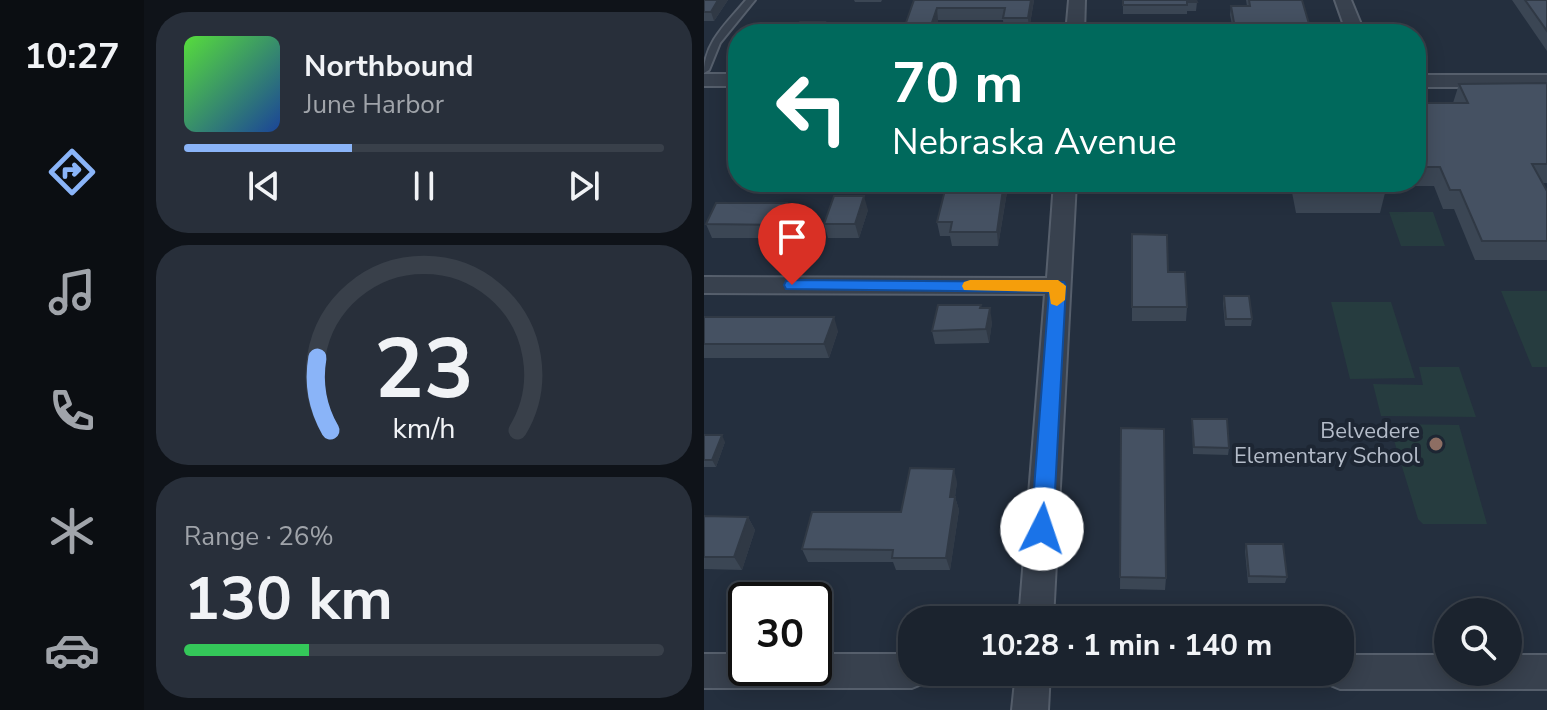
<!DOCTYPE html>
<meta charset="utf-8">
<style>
body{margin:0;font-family:"Nunito Sans",sans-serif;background:#282f3a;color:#f1f3f6;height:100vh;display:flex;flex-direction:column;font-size:30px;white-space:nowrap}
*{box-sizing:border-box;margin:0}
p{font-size:26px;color:#a0a4aa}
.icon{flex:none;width:44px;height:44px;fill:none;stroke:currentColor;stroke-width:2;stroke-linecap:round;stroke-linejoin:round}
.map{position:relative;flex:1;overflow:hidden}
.drawer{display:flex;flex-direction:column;gap:12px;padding:12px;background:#0f1319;width:560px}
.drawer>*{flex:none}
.banner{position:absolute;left:24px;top:24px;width:698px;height:168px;border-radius:32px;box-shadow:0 4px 20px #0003,0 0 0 2px #39404a;background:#00695c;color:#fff;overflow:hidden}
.controls{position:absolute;left:730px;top:598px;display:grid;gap:16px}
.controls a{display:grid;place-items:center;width:88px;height:88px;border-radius:50%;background:#1b232e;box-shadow:0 4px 20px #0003,0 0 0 2px #39404a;font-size:40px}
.speed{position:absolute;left:24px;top:582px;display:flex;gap:16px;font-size:40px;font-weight:700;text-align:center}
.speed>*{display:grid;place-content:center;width:104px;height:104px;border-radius:50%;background:#1b232e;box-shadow:0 4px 20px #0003,0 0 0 2px #39404a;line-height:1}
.speed .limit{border:4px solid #111;border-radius:12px;background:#fff;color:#111}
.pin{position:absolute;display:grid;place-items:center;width:68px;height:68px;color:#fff;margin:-82px -34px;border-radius:50% 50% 50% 0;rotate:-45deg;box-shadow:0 0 8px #0007}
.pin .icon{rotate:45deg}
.me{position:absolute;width:88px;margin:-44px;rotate:4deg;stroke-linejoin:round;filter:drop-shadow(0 0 6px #0008)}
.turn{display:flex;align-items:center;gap:28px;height:168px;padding:0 32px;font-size:36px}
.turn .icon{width:104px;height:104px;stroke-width:2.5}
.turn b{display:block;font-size:56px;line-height:68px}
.big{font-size:60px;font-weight:700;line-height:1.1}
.drawer .tile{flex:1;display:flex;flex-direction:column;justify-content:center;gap:12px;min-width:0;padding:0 28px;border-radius:32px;background:#282f3a}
.drawer .dial{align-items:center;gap:0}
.dial svg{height:208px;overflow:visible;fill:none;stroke:#39404a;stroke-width:7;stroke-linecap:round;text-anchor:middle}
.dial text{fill:#f1f3f6;stroke:none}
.song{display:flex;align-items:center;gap:24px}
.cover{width:96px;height:96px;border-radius:12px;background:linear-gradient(135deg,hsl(110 70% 55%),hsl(220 70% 35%))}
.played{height:8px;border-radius:4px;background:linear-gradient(90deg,#8ab4f8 35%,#39404a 35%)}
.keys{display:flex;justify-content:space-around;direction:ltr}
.charge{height:12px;border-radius:6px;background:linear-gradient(90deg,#34c759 26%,#39404a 0)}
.trip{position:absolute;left:194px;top:606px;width:456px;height:80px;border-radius:32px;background:#1b232e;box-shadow:0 4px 20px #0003,0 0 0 2px #39404a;font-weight:700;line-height:80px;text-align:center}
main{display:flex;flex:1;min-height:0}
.tab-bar{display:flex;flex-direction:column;width:144px;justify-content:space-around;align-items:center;background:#0b0e12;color:#a0a4aa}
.tab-bar .icon{width:56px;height:56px}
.tab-bar .current{color:#8ab4f8}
.tab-bar b{font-size:36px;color:#f1f3f6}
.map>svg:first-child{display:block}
.green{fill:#263c3f}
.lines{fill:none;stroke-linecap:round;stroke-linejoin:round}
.service-casing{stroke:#565f6c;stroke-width:4}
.minor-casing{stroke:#565f6c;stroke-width:4}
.service{fill:#38414e;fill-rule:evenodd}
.minor{fill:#38414e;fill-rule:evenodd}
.wall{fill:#3b4654}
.shaded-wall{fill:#303945}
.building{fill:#455162;stroke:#303945;stroke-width:2}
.route{fill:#1a73e8;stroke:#114b97;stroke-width:2}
.slow{fill:#f59e0b}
.education-dot{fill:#8d6e63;stroke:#1d2633;stroke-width:3}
.labels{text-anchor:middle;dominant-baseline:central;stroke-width:8;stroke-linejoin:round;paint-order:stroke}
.poi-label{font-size:22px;fill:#b4bcc9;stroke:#1d2633;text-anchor:end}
</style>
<main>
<nav class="tab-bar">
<b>10:27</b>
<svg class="icon current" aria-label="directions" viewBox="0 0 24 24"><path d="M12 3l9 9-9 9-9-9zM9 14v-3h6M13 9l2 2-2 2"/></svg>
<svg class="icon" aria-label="music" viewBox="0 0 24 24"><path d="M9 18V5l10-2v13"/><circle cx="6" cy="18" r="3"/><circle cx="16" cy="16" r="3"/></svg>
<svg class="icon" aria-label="phone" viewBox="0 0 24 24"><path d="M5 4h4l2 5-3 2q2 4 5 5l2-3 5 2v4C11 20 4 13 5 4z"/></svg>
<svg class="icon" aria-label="climate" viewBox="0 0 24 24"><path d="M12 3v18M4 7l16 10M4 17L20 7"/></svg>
<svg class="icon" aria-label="car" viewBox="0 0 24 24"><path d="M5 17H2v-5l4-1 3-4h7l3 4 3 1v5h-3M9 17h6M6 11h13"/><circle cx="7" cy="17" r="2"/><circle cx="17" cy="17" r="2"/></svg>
</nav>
<section class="drawer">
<div class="tile">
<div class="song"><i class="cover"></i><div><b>Northbound</b><p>June Harbor</p></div></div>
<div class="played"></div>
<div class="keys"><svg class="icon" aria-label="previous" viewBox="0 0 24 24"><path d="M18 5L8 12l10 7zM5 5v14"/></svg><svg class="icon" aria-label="pause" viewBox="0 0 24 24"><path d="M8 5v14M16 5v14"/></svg><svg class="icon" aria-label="next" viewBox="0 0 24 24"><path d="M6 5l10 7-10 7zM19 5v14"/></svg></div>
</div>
<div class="tile dial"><svg viewBox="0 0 100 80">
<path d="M14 69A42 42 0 1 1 86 69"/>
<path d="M14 69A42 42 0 0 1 9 41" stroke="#8ab4f8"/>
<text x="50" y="56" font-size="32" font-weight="700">23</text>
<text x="50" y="72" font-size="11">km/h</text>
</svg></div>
<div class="tile"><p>Range · 26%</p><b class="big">130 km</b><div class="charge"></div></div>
</section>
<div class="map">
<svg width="843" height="710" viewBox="0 0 843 710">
<rect width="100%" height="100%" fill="#242f3e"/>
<path class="green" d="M685 212H729L741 246H697Z
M797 291H843V367H828Z
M627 302H687L711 378 646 379Z
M715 367H755L772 417 677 416 669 384 719 385Z
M685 424 755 425 783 524H719L714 519Z"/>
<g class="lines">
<defs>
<path id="service" d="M42 0H51L16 43 5 70 0 73C0 42 24 22 42 0Z"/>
<path id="minor" d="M365 0H381L380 34H362Z
M631 0H647L661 34H643Z
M0 74H34V86H0Z
M712 75H843V87H712Z
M350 182H372L349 620H315L341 294 0 293V277L343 278Z
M0 654H42V668H110V654H208V672H225L220 683 208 688H0Z
M636 655H744V672H804V655H843V689H636L624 684 619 672H636Z
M312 672H346L344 710H308Z"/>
</defs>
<use href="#service" class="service-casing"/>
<use href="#minor" class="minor-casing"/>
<use href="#service" class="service"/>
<use href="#minor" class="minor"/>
</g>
<path class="wall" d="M0 0H24L10 21H0Z
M150 0H178L177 2H151Z
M210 0H330L325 30H300L299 20H234L230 34H198Z
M419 0 493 2 492 11H483V14H419Z
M542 0H598L608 34H530L526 15 527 6H543Z
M808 0H843V51Z
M843 83V183H839L843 191V260H771L750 209H739L730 186H679L681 193 676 213H592L586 182H712V103H749L755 84Z
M303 192 294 246H248L246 236H236L233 222Z
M164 210 155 238H124L120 224Z
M88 217 79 238H8L2 224Z
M428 234 464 272 483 307 482 321H428Z
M520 296 548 319 547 326H521L519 303Z
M277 305V308L288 322 285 343 231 344 228 331Z
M0 317 134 331 125 358H0Z
M488 419 525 448 524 455 489 454Z
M417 428 462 578 461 590 416 589Z
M0 435 21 442 12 467H0Z
M253 482 251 497 255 510 246 570H192L189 562H104L98 549 197 512Z
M0 516 44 517 51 530 38 570 0 569Z
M542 544 583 577 581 583H544L541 551Z"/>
<path class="shaded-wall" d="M14 0H24L10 21 7 12Z
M327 0H330L325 30 324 18Z
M233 8 234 20 230 34H224Z
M121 22 123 28 120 34H115Z
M300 182H302L303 192 294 246 293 232Z
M160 196 164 210 155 238 151 224Z
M83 203 88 217 79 238 74 225Z
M286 308 288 322 285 343 282 329Z
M130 317 134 331 125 358 120 344Z
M18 435 21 442 12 467 8 460Z
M250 469 253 482 249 510 246 497Z
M251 497 255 510 246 570 242 558Z
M44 517 51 530 38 570 30 557Z"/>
<path class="building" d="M0 0H14L7 12H0Z
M210 0H327L324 18H299L301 8H233L224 34H198Z
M419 0H492L493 2H483V5H419Z
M545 0H598L608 34H532L527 6H546Z
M821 0H843V31Z
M96 22H121L115 34H89Z
M843 83V164H828L843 191V241H778L756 190H746L736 167H712V103H764L755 84Z
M243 182H300L293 232H246L248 222H233Z
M593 182H678L681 193H596Z
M130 196H160L151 224H120Z
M12 203H83L74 225 2 224Z
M428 234 463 235 464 272H481L483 307H428Z
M520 296H545L548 319H522Z
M234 305H277L276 308H286L282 329 228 331Z
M0 317H130L120 344H0Z
M488 419H523L525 448 490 447Z
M417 428 460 429 462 578 416 577Z
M0 435H18L8 460H0Z
M206 468 250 469 246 497H251L242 558H188L189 550 98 549 108 512H197Z
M0 516 44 517 30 557H0Z
M542 544H579L583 577 545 576Z"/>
<path class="route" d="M88 280 360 282 362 286 349 529 346 535 338 538 330 535 327 529 345 292 82 289 80 285 82 281Z"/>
<path class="slow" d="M266 280H354L362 286 361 300 353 306 347 304 345 292 260 290 258 286 260 282Z"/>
<circle class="education-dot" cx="732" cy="444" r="8"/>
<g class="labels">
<g class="poi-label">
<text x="716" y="431">Belvedere<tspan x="716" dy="25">Elementary School</tspan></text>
</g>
</g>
</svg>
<div class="controls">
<a><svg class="icon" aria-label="search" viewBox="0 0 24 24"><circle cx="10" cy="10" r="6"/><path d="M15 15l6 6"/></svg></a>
</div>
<div class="speed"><div class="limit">30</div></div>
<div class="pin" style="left:88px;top:285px;background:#d93025"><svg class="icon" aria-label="arrive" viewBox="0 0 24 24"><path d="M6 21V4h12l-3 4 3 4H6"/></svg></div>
<svg class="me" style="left:338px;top:529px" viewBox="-20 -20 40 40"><circle r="19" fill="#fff"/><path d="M0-13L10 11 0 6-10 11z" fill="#1a73e8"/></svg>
<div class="trip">10:28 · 1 min · 140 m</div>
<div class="banner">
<div class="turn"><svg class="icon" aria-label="left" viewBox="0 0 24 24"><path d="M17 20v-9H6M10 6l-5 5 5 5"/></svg><div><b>70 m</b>Nebraska Avenue</div></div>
</div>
</div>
</main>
